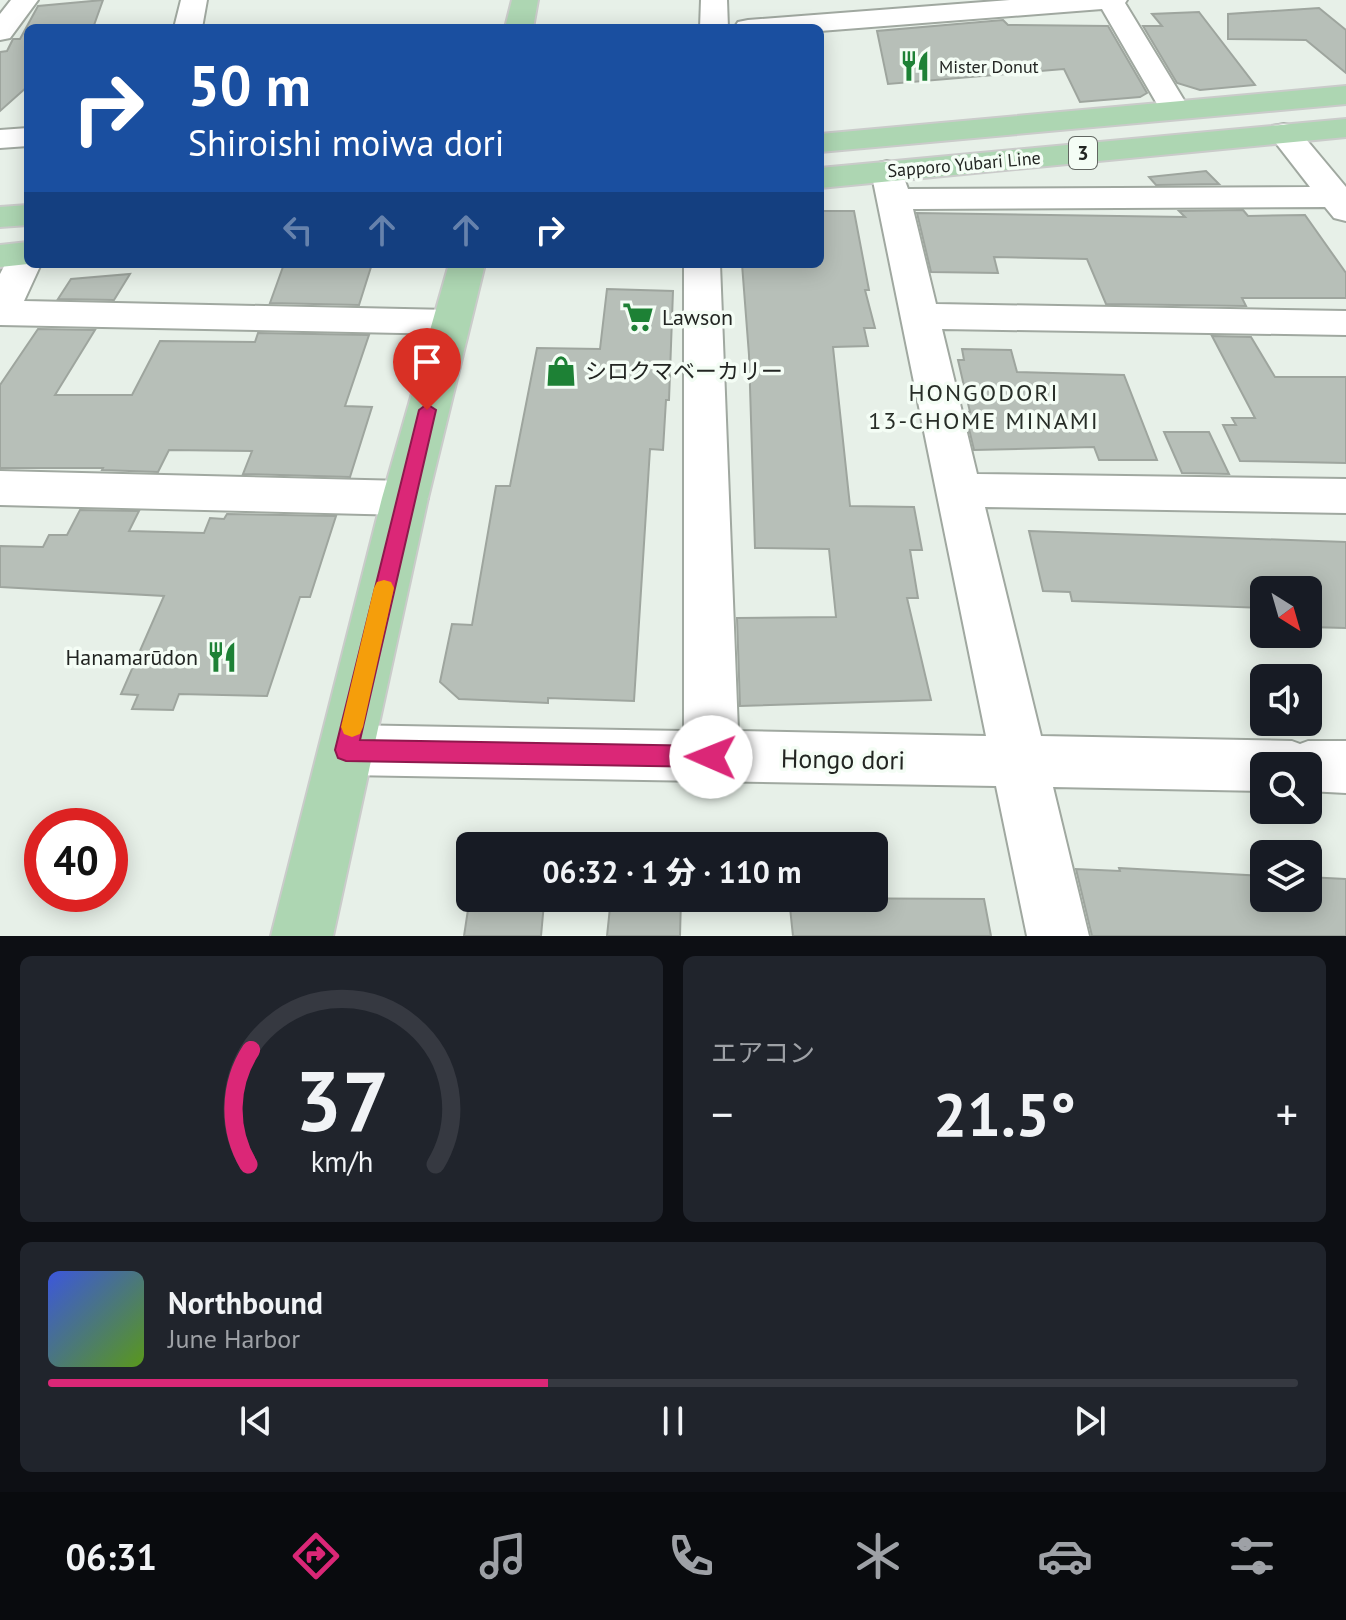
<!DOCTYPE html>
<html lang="ja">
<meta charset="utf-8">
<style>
body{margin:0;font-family:"PT Sans","Noto Sans JP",sans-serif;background:#20242c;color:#f1f3f6;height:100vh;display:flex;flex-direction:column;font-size:30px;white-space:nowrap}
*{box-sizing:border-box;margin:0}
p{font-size:26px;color:#9ea1a6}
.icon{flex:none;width:44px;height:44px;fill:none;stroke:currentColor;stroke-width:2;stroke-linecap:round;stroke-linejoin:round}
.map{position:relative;height:936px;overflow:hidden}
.side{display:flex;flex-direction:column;gap:20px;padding:20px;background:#0d0f14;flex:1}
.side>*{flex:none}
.banner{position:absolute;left:24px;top:24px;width:800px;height:244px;border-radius:12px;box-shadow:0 4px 20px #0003;background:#1a4fa0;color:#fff;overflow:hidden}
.needle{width:52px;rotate:143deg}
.buttons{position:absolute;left:1250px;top:576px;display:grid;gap:16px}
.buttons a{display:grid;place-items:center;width:72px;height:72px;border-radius:12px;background:#171b24;box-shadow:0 4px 20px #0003;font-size:40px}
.speed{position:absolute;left:24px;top:808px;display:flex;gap:16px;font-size:40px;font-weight:700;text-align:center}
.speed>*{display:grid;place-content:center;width:104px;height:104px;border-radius:50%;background:#171b24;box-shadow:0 4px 20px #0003;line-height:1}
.speed .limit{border:12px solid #d22;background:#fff;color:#111}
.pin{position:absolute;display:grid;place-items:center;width:68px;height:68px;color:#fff;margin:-82px -34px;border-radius:50% 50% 50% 0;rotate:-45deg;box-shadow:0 0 8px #0007}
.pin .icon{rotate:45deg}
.me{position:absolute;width:88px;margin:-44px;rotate:271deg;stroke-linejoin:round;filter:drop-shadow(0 0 6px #0008)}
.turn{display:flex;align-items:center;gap:28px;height:168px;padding:0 32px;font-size:36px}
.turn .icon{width:104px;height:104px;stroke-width:2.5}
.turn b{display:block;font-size:56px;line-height:68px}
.lanes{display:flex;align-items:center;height:76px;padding:0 32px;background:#0003;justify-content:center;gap:40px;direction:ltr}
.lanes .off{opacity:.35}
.big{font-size:60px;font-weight:800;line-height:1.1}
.side .tile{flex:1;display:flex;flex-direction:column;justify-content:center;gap:12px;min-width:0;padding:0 28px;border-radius:12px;background:#20242c}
.side .dial{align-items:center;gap:0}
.dial svg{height:208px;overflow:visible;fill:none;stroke:#363941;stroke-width:7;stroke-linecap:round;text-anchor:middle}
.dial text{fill:#f1f3f6;stroke:none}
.song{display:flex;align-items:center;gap:24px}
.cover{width:96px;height:96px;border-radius:12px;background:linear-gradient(135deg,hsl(230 70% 55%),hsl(90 70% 35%))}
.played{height:8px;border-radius:4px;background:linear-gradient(90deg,#db2777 40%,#363941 40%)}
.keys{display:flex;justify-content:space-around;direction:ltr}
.heat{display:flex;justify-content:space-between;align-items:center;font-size:44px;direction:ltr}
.side .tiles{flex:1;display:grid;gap:20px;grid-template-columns:1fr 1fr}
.tile:last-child{grid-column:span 2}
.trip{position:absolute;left:456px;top:832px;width:432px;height:80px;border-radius:12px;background:#171b24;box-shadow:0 4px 20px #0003;font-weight:800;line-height:80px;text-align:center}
.tabs{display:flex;height:128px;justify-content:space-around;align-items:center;background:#090b0e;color:#9ea1a6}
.tabs .icon{width:56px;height:56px}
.tabs .current{color:#db2777}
.tabs b{font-size:36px;color:#f1f3f6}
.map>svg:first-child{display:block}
.building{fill:#b7bfb8;stroke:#9ea59e;stroke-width:2}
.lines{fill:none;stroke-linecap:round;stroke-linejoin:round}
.minor-casing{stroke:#a0a8a0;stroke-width:4}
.major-casing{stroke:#cacbca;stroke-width:4}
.minor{fill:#fff;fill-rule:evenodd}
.major{fill:#add6b2;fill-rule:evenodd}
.route{fill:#db2777;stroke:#8e194d;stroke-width:2}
.slow{fill:#f59e0b}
.labels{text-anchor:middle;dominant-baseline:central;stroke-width:7;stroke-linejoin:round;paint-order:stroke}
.far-poi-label{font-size:18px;fill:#222522;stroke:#f4fdf5;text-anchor:start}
.far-street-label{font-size:18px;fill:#222522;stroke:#f4fdf5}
.shield{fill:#f4fdf5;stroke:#616661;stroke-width:2}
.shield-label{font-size:20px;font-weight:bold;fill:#222522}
.poi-label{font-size:22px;fill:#222522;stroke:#f4fdf5;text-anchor:start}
.neighbourhood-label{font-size:24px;letter-spacing:2px;fill:#272d27;stroke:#f4fdf5}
.near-street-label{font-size:26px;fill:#222522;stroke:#f4fdf5}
</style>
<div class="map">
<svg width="1346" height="936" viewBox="0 0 1346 936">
<rect width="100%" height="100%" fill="#e7f0e8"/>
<path class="building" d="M103 0 93 28H28V86L0 111V52L7 51 13 39H20L38 6Z
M1319 8 1346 30V73L1306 40 1228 39V14Z
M1199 12 1255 85 1200 90 1177 83 1143 26H1162L1152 14Z
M1003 20 1008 25 1108 26 1147 93 1140 97 1080 102 1064 69 888 84 877 31Z
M1206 171 1219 184 1156 185 1149 177Z
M1243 210 1248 216 1305 215 1346 273V298H1242L1246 306 1106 304 1087 259 994 257 998 273 931 272 917 213 1185 217 1179 211Z
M820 211H854L869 290H865L875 328H864L868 346 833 347 850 506 914 507 922 550H910L918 598H907L931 700 740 706 737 618 836 617 829 549 755 548 749 355 742 264H820Z
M284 264H344L343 267H371L359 305 270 303Z
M130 274 114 300 58 299 71 279Z
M607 289 673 291 669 400H666L663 450 650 449 634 701 548 698V703L459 699 440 682 452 624 472 625 496 486H510L537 348 600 349Z
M38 329 95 330 55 395H132L160 341 255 342 258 333 369 335 345 406 372 407 350 477 243 474 252 451 169 450 158 472 102 470 103 468H0V385Z
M1212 336 1251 337 1275 377H1346V463L1240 461 1223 425H1236L1232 418H1255Z
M962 349 1011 350 1017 372 1124 375 1157 460H1099L1094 447 974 450 965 412H970L958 360H964Z
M1164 432H1209L1229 474 1182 473Z
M80 510 139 511 129 531 204 533 210 518 224 519 227 514 336 516 310 597H300L267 696 179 694 173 710 132 709 138 695 121 694 164 596 0 587V546L43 547 49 535H67Z
M1029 531 1346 542V628L1308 627V590H1264V608L1072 601 1070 592 1043 591Z
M1119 868 1264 876V898H1308V877L1346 879V936H1092L1076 869 1120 871Z
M611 898H681L680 936H607Z
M789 898 984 899 991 936H793Z
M469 903H544L541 936H464Z"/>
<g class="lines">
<defs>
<path id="minor" d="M11 0H38L10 38 0 40V14Z
M181 0H207L202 28H174Z
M701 0H727L728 28H700Z
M1010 0H1127L1125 3 1190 110 1186 116 1175 119 1164 116 1102 9 820 31V28H734L738 22 748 20Z
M1284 124 1295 126 1346 187V221L1334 218 1325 207 913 209 936 304 1346 311V335L942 329 977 474 1346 479V513L985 507 1041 736 1292 741 1300 744 1308 741H1346V793L1308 791V766H1264V791L1053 787 1089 936H1027L996 786 346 775 327 768 319 750 327 732 346 725 684 731V264H720L738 731 986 736 871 171 875 164 887 161 899 164 908 189 1310 187 1268 133 1273 126Z
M28 128V146L0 148V130Z
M28 242V264H41L24 301 450 310 464 313 469 322 464 331 450 334 0 325V274L15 245Z
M0 471 405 481 421 486 428 498 421 510 405 515 0 505Z"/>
<path id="major" d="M512 0H538L533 28H505Z
M1346 86V104L820 152V134Z
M1346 119V137L820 188V168Z
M28 205V225L0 227V207Z
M28 242V264L0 267V245Z
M449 264H485L428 498 333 936H271L382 498Z"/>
</defs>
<use href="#minor" class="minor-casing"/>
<use href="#major" class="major-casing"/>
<use href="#minor" class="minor"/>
<use href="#major" class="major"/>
</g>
<path class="route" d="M427 404 436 410 360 740 711 746 719 749 722 757 719 764 711 767 346 761 338 758 335 750 419 410Z"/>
<path class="slow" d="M384 580 391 582 394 588 363 727 360 734 352 737 344 734 341 727 374 588 377 582Z"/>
<defs>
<symbol id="restaurant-bare" viewBox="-9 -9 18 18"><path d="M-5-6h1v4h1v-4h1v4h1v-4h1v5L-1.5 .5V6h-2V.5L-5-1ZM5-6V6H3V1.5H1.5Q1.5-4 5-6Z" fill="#1d8135" stroke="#f4fdf5" stroke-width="2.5" paint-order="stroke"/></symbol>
<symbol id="supermarket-bare" viewBox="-9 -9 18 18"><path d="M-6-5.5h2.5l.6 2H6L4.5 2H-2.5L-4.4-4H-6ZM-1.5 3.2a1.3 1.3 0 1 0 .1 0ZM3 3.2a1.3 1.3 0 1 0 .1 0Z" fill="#1d8135" stroke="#f4fdf5" stroke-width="2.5" paint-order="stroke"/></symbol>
<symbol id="shop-bare" viewBox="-9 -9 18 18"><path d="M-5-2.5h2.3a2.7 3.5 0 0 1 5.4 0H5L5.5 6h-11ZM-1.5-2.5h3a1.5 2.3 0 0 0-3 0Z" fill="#1d8135" stroke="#f4fdf5" stroke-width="2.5" paint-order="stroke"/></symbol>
</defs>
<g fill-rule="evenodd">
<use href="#restaurant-bare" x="893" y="44" width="44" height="44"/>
<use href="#supermarket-bare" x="616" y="295" width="44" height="44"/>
<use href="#shop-bare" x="539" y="349" width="44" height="44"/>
<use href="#restaurant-bare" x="200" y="635" width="44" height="44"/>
</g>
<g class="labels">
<g class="far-poi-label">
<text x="939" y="66">Mister Donut</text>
</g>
<g class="far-street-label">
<text transform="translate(964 164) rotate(-5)">Sapporo Yubari Line</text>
</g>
<rect class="shield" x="1069" y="137" width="28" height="32" rx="6"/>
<g class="shield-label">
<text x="1083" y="153">3</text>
</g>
<g class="poi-label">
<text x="662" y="317">Lawson</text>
<text x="585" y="371">シロクマベーカリー</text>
<text x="198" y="657" text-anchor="end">Hanamarūdon</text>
</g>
<g class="neighbourhood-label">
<text x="984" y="392">HONGODORI<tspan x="984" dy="28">13-CHOME MINAMI</tspan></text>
</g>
<g class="near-street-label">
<text transform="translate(843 759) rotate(1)">Hongo dori</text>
</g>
</g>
</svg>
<div class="buttons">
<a><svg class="needle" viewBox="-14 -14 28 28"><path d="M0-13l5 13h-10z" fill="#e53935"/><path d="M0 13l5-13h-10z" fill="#9ea1a6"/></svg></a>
<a><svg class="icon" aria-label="sound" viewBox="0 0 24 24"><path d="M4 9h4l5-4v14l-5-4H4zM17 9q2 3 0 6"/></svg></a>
<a><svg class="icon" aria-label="search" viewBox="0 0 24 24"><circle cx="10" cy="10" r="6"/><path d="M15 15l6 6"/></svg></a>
<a><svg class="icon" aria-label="layers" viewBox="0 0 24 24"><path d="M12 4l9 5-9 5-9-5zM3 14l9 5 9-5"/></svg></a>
</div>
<div class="speed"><div class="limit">40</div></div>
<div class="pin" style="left:427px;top:410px;background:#d93025"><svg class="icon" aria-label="arrive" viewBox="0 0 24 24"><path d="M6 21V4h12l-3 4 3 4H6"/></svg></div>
<svg class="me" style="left:711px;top:757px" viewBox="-20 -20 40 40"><circle r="19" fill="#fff"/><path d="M0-13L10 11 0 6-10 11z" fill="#db2777"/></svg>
<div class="trip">06:32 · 1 分 · 110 m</div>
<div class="banner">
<div class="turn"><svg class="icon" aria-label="right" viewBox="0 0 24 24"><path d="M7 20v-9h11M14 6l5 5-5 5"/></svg><div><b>50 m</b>Shiroishi moiwa dori</div></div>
<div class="lanes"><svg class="icon off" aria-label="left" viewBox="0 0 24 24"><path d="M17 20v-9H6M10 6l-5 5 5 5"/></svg><svg class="icon off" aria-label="ahead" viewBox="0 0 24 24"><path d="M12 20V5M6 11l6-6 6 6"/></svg><svg class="icon off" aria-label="ahead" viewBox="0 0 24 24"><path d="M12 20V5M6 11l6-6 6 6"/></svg><svg class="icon" aria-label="right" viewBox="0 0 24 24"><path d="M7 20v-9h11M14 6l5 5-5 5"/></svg></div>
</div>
</div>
<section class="side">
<div class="tiles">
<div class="tile dial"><svg viewBox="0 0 100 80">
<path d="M14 69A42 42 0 1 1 86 69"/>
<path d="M14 69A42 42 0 0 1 15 25" stroke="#db2777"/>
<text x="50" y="56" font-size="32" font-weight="700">37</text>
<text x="50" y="72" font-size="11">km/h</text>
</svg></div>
<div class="tile"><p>エアコン</p>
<div class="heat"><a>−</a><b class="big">21.5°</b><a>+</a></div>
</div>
<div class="tile">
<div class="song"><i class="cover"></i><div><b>Northbound</b><p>June Harbor</p></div></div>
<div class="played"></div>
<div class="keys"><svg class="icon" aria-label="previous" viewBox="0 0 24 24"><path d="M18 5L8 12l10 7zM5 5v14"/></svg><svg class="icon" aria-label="pause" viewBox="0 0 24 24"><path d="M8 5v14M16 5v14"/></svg><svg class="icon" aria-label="next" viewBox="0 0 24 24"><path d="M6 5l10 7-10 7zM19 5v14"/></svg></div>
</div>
</div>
</section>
<nav class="tabs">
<b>06:31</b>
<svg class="icon current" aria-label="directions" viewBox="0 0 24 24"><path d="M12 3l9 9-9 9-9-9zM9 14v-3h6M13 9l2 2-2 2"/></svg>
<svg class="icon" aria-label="music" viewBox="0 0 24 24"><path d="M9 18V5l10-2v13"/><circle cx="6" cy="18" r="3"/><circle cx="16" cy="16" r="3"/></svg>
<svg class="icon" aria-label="phone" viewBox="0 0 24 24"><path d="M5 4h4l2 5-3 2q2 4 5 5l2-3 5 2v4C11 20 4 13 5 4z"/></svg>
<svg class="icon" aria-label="climate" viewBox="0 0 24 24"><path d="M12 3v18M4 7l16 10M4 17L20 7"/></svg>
<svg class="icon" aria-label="car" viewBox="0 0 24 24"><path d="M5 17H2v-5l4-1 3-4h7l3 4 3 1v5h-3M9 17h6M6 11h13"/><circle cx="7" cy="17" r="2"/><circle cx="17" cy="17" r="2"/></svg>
<svg class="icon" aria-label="filters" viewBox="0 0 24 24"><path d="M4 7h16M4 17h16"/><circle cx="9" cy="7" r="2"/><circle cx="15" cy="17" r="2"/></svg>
</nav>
